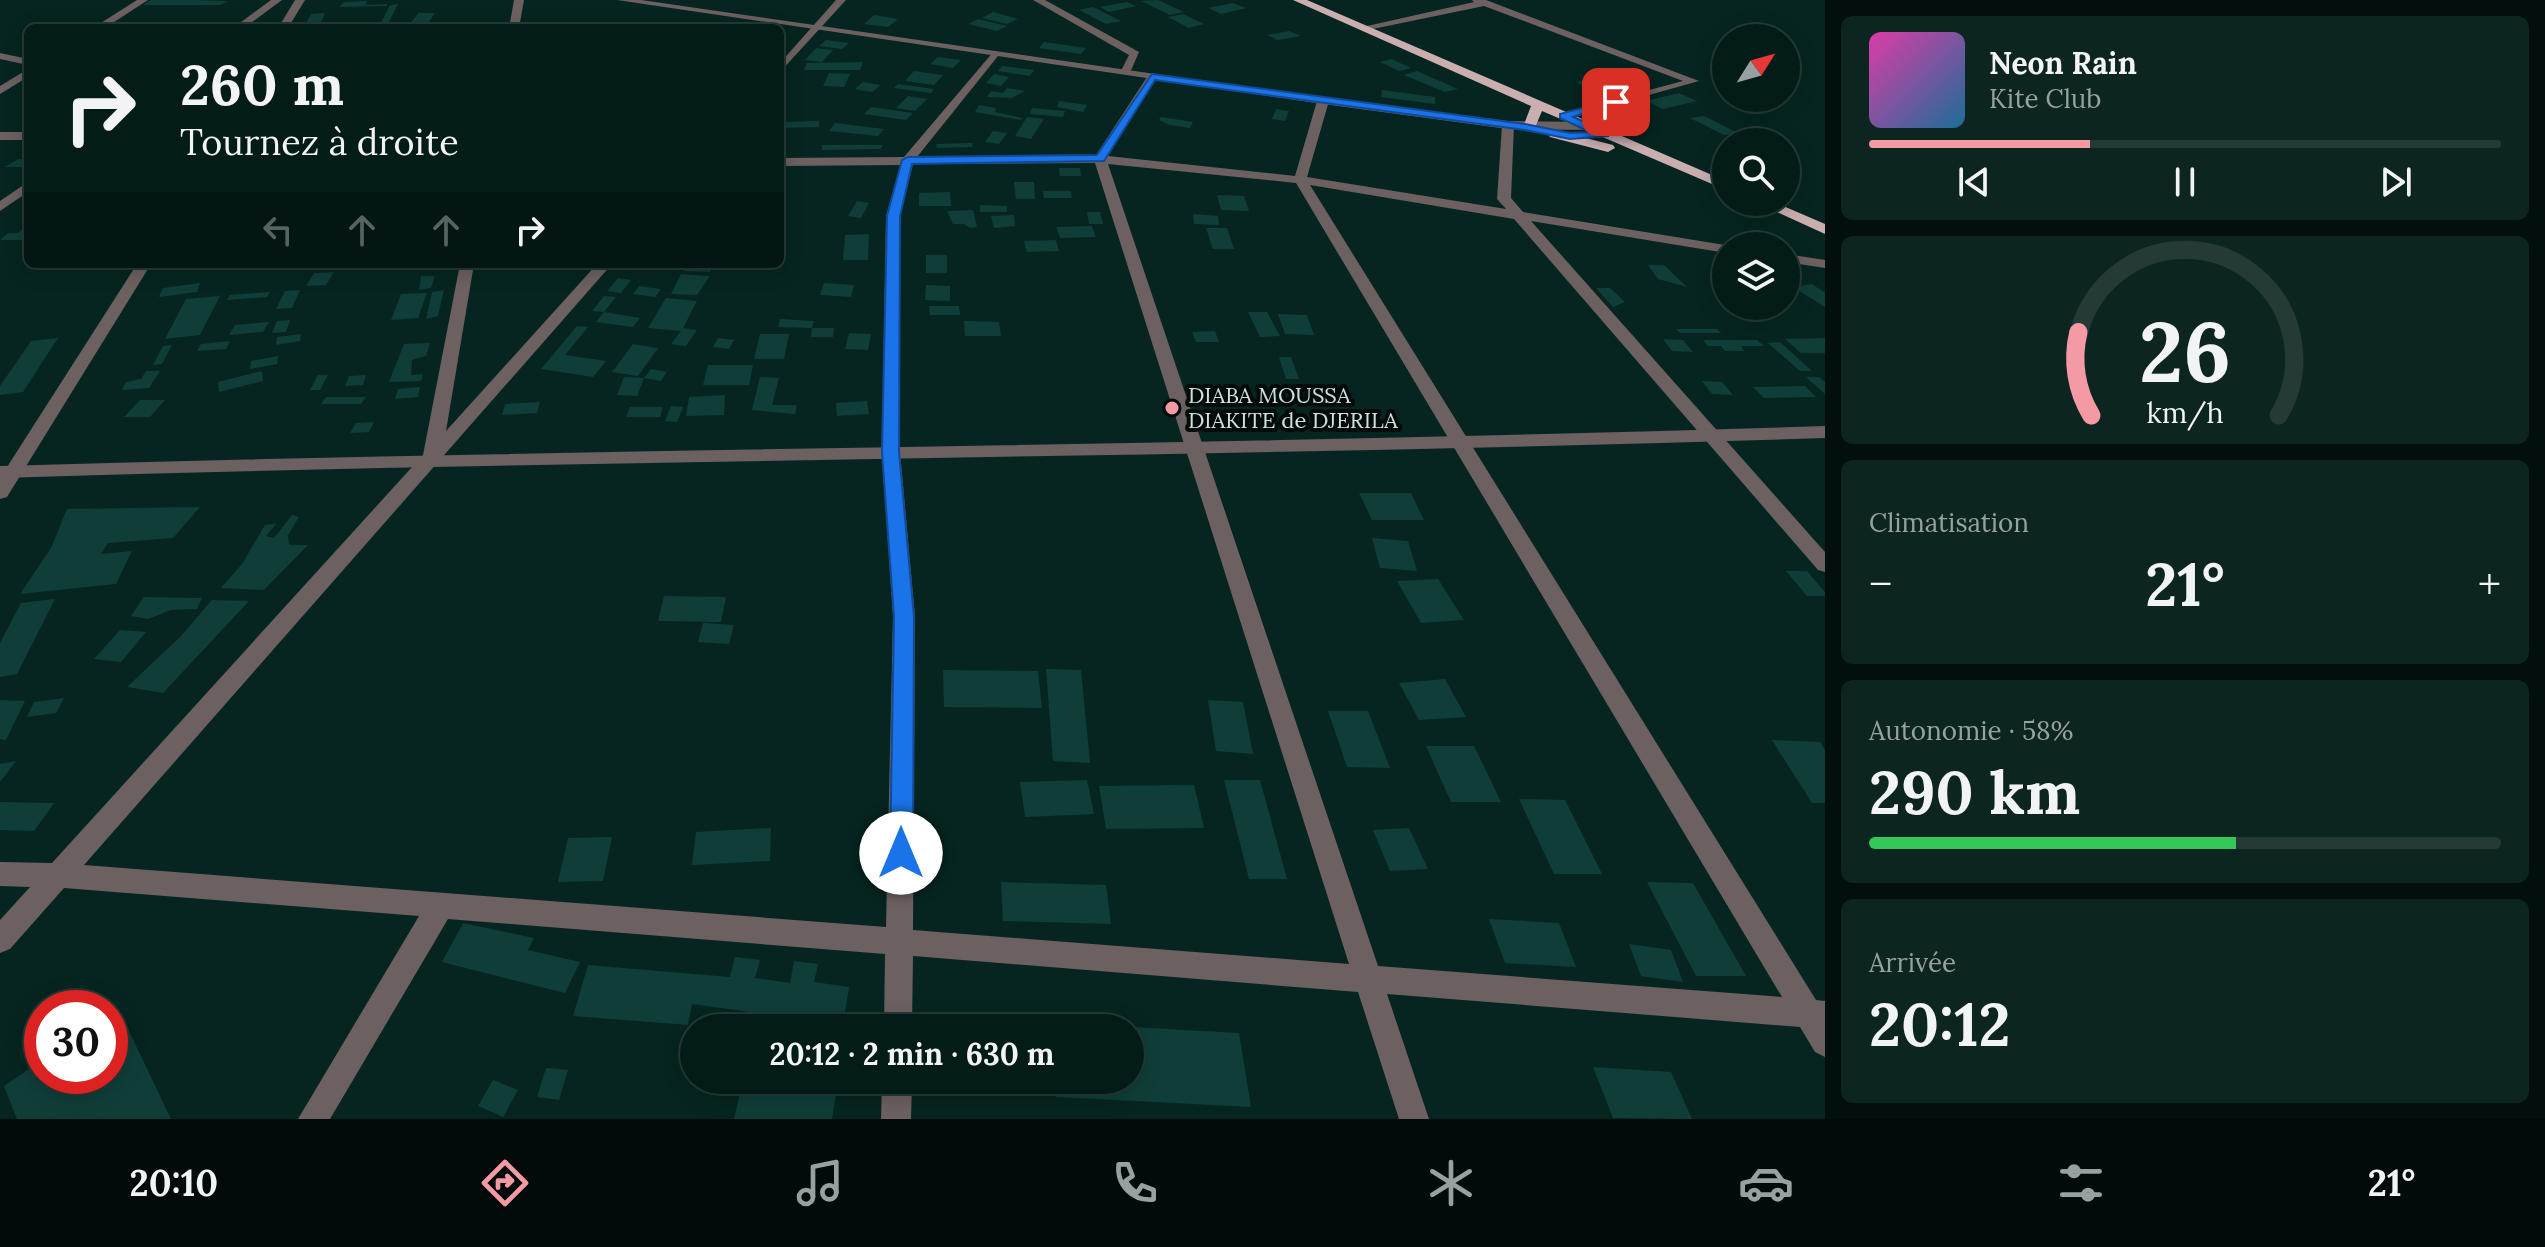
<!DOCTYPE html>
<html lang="fr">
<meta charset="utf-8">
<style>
body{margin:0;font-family:Lora,serif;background:#0d2521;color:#f1f3f6;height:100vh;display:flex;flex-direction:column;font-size:30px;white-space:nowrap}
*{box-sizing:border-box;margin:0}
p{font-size:26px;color:#97a1a2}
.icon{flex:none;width:44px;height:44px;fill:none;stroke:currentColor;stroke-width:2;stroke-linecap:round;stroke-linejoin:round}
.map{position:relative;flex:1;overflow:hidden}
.details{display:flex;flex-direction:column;gap:16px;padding:16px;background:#020f0d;width:720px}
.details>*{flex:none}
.banner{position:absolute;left:24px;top:24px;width:760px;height:244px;border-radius:12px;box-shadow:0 4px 20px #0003,0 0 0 2px #253a37;background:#041c18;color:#f1f3f6;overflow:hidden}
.needle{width:52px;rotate:53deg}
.fabs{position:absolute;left:1712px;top:24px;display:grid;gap:16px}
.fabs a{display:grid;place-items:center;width:88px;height:88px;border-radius:50%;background:#041c18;box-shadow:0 4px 20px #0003,0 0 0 2px #253a37;font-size:40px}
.speed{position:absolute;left:24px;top:990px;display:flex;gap:16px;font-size:40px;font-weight:700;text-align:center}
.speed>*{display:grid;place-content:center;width:104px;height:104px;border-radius:50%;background:#041c18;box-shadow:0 4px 20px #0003,0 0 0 2px #253a37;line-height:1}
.speed .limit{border:12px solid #d22;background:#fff;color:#111}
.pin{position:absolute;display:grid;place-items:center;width:68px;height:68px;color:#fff;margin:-34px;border-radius:16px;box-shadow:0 4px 12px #0006}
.me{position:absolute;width:88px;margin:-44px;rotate:0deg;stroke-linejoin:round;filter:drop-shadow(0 0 6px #0008)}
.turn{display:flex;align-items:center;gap:28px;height:168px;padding:0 24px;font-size:36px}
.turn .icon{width:104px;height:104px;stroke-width:2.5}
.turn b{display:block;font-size:56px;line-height:68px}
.lanes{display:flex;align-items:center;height:76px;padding:0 24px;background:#0003;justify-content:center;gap:40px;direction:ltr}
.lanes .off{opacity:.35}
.big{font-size:60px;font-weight:700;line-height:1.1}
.details .tile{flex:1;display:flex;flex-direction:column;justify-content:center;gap:12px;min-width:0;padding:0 28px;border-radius:12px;background:#0d2521}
.details .dial{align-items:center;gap:0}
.dial svg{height:208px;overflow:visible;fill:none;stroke:#253a37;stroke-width:7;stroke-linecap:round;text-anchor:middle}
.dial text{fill:#f1f3f6;stroke:none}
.song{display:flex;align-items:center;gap:24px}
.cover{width:96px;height:96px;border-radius:12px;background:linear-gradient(135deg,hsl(320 70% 55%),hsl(200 70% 35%))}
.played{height:8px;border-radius:4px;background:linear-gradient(90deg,#f49aa4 35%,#253a37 35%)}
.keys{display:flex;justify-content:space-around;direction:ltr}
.heat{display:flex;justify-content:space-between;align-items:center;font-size:44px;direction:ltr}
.charge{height:12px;border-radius:6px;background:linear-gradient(90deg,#34c759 58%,#253a37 0)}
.trip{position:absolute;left:680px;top:1014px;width:464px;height:80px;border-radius:40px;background:#041c18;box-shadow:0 4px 20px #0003,0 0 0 2px #253a37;font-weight:700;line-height:80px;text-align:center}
.dock{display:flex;height:128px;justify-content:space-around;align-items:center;background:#020b0a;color:#97a1a2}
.dock .icon{width:56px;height:56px}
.dock .selected{color:#f49aa4}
.dock b{font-size:36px;color:#f1f3f6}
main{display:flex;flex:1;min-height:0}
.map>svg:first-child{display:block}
.building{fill:#0f3e38}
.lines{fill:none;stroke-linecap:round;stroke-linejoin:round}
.minor{fill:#6c6060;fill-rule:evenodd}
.tertiary{fill:#6c6060;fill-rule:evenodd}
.trunk{fill:#caaeb0;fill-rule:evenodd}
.route{fill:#1a73e8;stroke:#114b97;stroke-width:2}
.poi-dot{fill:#f49aa4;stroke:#020b09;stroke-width:3}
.labels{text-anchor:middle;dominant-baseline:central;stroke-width:8;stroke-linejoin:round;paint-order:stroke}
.poi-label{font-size:22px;fill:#cfe0dd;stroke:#020b09;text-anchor:start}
</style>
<main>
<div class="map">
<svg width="1825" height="1119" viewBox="0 0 1825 1119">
<rect width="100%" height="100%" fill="#062520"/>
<path class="building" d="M151 0H192L227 1 221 5H143Z
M1158 0 1184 12 1170 15 1141 1Z
M367 1 366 5 387 4V6L339 7 344 2Z
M1127 2 1136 6 1109 12 1100 7Z
M1233 3 1246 8 1221 14 1208 8Z
M398 4 386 28H378L390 5Z
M1093 7 1121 21 1106 24 1079 10Z
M993 12 1018 19 1007 24 982 18Z
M325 13 319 28H303L311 14Z
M418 13H435L426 26 408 27Z
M1183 14 1204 24 1189 28 1168 17Z
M874 15 898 19 888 27 864 24Z
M978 19 1007 26 997 31 968 24Z
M159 22 199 24 192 28H149Z
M1289 31 1301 36 1278 40 1267 35Z
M826 40 849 43 842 49 819 46Z
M1044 42 1086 48 1081 54 1039 48Z
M816 48 833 50 822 62 805 60Z
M938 57 961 60 953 68 930 64Z
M1391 59 1411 68 1399 71 1380 62Z
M863 62 860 70H804L807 63Z
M1002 66 1034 70 1030 76 998 71Z
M914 71 943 75 934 85 905 81Z
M1417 71 1458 89 1445 92 1404 75Z
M829 73 850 74 844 87 823 86Z
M994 74 1009 77 1001 86 986 83Z
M1596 78 1616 87 1597 91 1576 82Z
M863 82 881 85 872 92 855 89Z
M898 84 934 89 931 93 894 88Z
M1007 88 1025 91 1012 98 987 97 991 91 1003 93Z
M1382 90 1435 97V104L1381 97Z
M1679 93 1697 101 1663 109 1646 101Z
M908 96 927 99 915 111 896 108Z
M1059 101 1087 105 1083 112 1057 107Z
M979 105 996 108 995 112 1022 118 1021 120 975 112Z
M871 107 913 113 906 120 864 114Z
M1032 108 1065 111 1063 117 1030 114Z
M1276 109 1289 111 1285 121 1272 119Z
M1704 116 1738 133 1724 135 1690 118Z
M1027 117 1044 119 1031 139 1015 136Z
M1161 117 1193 122 1190 128 1170 125 1159 120Z
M819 121V127L781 128 782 122Z
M835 123 884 129 878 136 829 131Z
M993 131 1007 133 999 144 985 142Z
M972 143 973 147 937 148 936 144Z
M822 145H883L880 149 822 150Z
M18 159 28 160V167H5Z
M1059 168H1080L1081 176H1060Z
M1014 182H1034L1035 199H1016Z
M1043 191H1071L1072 198H1044Z
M950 192 951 206H919V193Z
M1217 195 1244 196 1249 211 1221 210Z
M857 201 869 203 861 218 848 216Z
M980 205 1007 206V212H980Z
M973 210 977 227 970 228 964 224H953L947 211Z
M1087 212H1100L1103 224H1089Z
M1193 214 1218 216 1219 225 1194 224Z
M1014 215 1015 226 994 228 991 216Z
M28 224V240H0L8 233H18Z
M1092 226 1096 237 1060 238 1056 227Z
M1206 228H1227L1234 249H1213Z
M869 234 868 260H843L845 235Z
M1056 240 1059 251 1027 252 1024 241Z
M926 255H947V273H926Z
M687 264H713L710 272 684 271Z
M1648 265H1664L1687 287 1658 279Z
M334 272 326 285 306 286 314 273Z
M681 274 710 276 697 295 671 294Z
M421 276H435L431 288 419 290Z
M618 278 631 280 621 293 607 291Z
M200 283 197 292 159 297 163 288Z
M824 283 854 285 851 297 820 295Z
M1812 284 1825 293V307L1793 287Z
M926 285 950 286V301L925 300Z
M639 286 661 289 655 297 633 294Z
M1596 288H1610L1625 302 1613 307Z
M300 290 292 308 276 309 285 291Z
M444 290 438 316 426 319 432 292Z
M270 292 267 297 227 300 230 295Z
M427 293 418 318 391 320 401 294Z
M220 296 200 335 165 339 186 299Z
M604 296 616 297 604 312 592 311Z
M666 298 697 301 683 328 697 330 686 346 671 344 681 331 648 328Z
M929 306H959L960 315H930Z
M604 312 640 318 633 327 596 322Z
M1248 312H1267L1280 336 1260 337Z
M1278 314 1307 315 1314 335 1285 334Z
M780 319 814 321 812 328 778 327Z
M290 320 286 332 272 333 277 321Z
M964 321 999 322 1001 336H965Z
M269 322 263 332 229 335 235 325Z
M577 326 588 327 565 355 606 361 593 377 541 369Z
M812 328H834L833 337H811Z
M1676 329H1717L1721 333H1680Z
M1215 331 1219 342H1196L1192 332Z
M849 333 871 334 868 350 845 349Z
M301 334 300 341 276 345 277 337Z
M760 334H789L784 359H754Z
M58 338 23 392 0 395V386L31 341Z
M718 338 734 340 729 349 713 347Z
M1825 338V353H1801L1785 339Z
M1663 339 1683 340 1693 352 1672 351Z
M1703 340H1757L1764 346H1741L1744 351H1725L1721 346H1708Z
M230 341 226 349 197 351 201 344Z
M1780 342 1812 371H1800L1768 343Z
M430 343 426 356 412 360 411 375 423 374 421 381 389 382 404 344Z
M633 344 658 348 638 376 612 372Z
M172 345 162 364 153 365 163 346Z
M278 356 277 364 250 369 251 361Z
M1279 357H1291L1299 379H1286Z
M708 365H753L749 385H703Z
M651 369 667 372 661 381 644 378 637 396 617 395 624 377 644 378Z
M146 371H160L149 388 122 390 126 382 141 379Z
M262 371 263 381 219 392 218 382Z
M318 375H328L320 390H310Z
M366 375 363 385 345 386 349 376Z
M760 377 779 378 772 405H797L795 414 752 410Z
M1806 377H1819L1825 382V394Z
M1702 381 1722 382 1733 395 1712 394Z
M1805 386 1816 397 1764 398 1753 387Z
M420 387 418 397 395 399 398 389Z
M725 395 724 415 686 416 689 397Z
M326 397H366L361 404H321Z
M140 400H165L150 417H124Z
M867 401 869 414 837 416 836 403Z
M540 402 537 413 502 415 505 404Z
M671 406 683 407 677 422 665 421Z
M630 407H663L660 417H626Z
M374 422 369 432 350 433 356 423Z
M1359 493H1411L1424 520H1372Z
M200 507 173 538 108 543 101 554 132 551 116 584 20 594 51 548 67 509Z
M292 515 299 517 288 535 289 545H308L264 590 221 588 242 564 265 525 276 524 266 536 274 538Z
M1372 538 1408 541 1417 571 1380 568Z
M1786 571H1807L1825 592V596H1807Z
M1438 579 1464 620 1421 623 1397 581Z
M664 596 726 597 721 622 658 621Z
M144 597 202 598 197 609 171 610 148 619 131 616Z
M55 599 17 674 0 677V643L21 603Z
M212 600 249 601 163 693 127 687 180 637Z
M703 623 734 625 729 644 698 642Z
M120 630 146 632 121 662 94 659Z
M1046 669 1081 670 1090 763 1053 761Z
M943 670 1038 671 1042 708 944 707Z
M1445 679 1466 717 1419 720 1399 683Z
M64 698 56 713 27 717 34 702Z
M0 700 25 701 6 740 0 739Z
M1208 700 1243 702 1253 754 1216 751Z
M1328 711H1368L1390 768 1347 767Z
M1772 740 1820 742 1825 750V803H1812Z
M1426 746H1474L1501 802H1451Z
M16 761 0 782V764Z
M1087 780 1094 814 1025 817 1020 782Z
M1224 780H1260L1287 879H1249Z
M1194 785 1204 828 1106 829 1099 786Z
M1519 799 1565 800 1602 874H1554Z
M0 802 54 803 34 831 0 830Z
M771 828 770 861 692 865 696 832Z
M1409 828 1428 869 1390 871 1373 830Z
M612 837 603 881 558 882 568 838Z
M1001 882 1106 885 1111 924 1003 921Z
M1647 882 1693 883 1746 976H1696Z
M1489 919 1559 923 1576 967 1505 963Z
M463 923 534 938 528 950 580 962 565 993 442 962Z
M1629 944 1671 950 1683 982 1641 976Z
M735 957 760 960 755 978 790 983 794 961 818 964 814 982 849 987 843 1025 692 1004 688 1025 573 1016 588 965 730 977Z
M118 1008 171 1119H17L4 1086 42 1060V1076H110V1013Z
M1053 1023 1108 1026V1028H1053Z
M1130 1027 1239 1033 1251 1107 1056 1097V1080H1130Z
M1593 1067 1671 1072 1692 1119 1613 1118Z
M546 1068 568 1070 559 1100 537 1097Z
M493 1080 518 1090 503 1117 478 1106Z
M743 1080H838L832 1119H734Z"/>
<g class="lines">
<path class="minor" d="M137 0H148L105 28H93Z
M295 0H305L288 28H278Z
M514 0H524L519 28H509Z
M836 0H846L780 72V63Z
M1033 0H1045L1139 52 1129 75 1120 73 1129 55Z
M1472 0H1486L1699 81 1563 119 1557 116 1559 114 1683 81 1484 6 1363 31 1358 28 1474 2Z
M994 51 999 54 998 56 917 157 1096 155 1147 77 1152 74 1157 77 1108 156 1295 176 1317 101 1323 98 1329 101 1307 177 1506 209 1497 199 1502 125 1508 121 1514 125 1511 198 1523 212 1731 246H1726V253L1531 221 1825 552V572L1818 570 1514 219 1310 185 1816 1000 1825 1001V1057L1815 1052 1800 1027 1387 994 1429 1119H1399L1358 992 913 956 912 1028H884L885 954 448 919 330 1119H298L419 916 64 888 10 949 0 953V920L30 887 0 886V862L52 863 423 455 460 264H474L446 431 597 264H612L84 865 886 927 893 617 882 452 886 216 901 165 780 166V158L904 157ZM1095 163 1349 964 913 930 915 617 900 452V216L913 164ZM1108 164 1296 183 1782 997 1378 966Z
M0 53 28 59V65L0 59Z
M28 69V77L0 94V86Z
M0 132H28V140H0Z
M1786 254 1825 260V268L1786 262Z
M137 264H151L7 497 0 499V478Z
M882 1080H912L911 1119H881Z"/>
<path class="tertiary" d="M271 0H282L244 28H233Z
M617 0H641L1323 98 1508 121 1586 122 1592 126 1586 130 1508 129 1323 104Z
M28 182V192L0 211V201Z
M1825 426V438C1217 458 608 459 0 478V466C608 448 1217 446 1825 426Z"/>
<path class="trunk" d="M1293 0H1307L1726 181V190L1542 111 1534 130H1524L1523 127 1531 106Z
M1555 130 1613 145 1615 148 1608 152 1550 137 1548 134Z
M1755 202H1774L1825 224V234Z"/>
</g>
<path class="route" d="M1152 74 1525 124 1570 133 1590 132 1560 118V114L1616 99 1621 102 1573 117 1608 132V136L1570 139 1525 130 1155 80 1104 161 912 164 900 216 899 452 914 617 913 853 910 861 901 864 893 861 890 853 894 617 882 452 887 216 902 160 908 157 1097 155Z"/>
<circle class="poi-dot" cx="1172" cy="408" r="8"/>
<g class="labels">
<g class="poi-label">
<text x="1188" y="395">DIABA MOUSSA<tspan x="1188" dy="25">DIAKITE de DJERILA</tspan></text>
</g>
</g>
</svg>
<div class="fabs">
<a><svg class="needle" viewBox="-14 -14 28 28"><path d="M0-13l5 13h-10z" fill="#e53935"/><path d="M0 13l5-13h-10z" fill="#97a1a2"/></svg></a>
<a><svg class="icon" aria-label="search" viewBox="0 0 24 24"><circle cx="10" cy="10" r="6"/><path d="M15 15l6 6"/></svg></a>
<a><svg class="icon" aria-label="layers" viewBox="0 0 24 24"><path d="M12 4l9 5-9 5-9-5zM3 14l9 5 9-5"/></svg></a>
</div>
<div class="speed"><div class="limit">30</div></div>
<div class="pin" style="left:1616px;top:102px;background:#d93025"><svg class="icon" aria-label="arrive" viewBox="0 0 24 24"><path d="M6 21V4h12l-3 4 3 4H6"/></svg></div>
<svg class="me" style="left:901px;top:853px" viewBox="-20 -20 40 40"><circle r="19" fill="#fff"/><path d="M0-13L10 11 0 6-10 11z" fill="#1a73e8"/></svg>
<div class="trip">20:12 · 2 min · 630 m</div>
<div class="banner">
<div class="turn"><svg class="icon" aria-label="right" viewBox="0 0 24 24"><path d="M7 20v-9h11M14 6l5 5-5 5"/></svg><div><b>260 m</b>Tournez à droite</div></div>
<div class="lanes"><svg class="icon off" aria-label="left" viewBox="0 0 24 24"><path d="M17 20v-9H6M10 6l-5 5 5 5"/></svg><svg class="icon off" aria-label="ahead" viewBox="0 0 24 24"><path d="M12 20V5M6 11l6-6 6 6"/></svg><svg class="icon off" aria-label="ahead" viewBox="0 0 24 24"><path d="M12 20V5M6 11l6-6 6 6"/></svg><svg class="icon" aria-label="right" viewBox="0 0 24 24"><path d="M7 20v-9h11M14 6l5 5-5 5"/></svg></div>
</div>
</div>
<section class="details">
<div class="tile">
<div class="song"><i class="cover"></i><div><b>Neon Rain</b><p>Kite Club</p></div></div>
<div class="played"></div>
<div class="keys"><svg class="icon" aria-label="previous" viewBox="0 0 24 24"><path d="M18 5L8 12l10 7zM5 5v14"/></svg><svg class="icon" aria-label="pause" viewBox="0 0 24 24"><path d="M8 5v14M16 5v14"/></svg><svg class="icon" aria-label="next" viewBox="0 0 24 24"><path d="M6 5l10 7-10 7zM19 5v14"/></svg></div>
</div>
<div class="tile dial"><svg viewBox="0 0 100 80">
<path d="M14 69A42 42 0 1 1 86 69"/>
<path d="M14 69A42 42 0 0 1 9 37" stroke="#f49aa4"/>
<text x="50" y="56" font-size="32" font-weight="700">26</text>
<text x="50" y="72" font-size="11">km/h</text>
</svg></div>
<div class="tile"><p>Climatisation</p>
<div class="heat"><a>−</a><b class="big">21°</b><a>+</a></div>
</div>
<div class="tile"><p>Autonomie · 58%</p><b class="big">290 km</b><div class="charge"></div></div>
<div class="tile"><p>Arrivée</p><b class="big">20:12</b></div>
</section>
</main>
<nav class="dock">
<b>20:10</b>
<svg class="icon selected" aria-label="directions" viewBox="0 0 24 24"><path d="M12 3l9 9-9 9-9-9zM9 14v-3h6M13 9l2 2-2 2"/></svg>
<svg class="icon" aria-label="music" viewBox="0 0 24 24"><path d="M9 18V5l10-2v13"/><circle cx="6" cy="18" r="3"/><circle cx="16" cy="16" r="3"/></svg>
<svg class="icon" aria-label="phone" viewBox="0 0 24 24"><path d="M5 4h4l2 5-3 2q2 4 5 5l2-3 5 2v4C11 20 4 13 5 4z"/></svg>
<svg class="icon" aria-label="climate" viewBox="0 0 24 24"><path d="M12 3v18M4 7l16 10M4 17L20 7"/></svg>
<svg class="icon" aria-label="car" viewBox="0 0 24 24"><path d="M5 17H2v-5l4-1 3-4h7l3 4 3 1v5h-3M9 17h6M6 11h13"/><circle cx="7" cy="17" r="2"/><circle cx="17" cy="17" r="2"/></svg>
<svg class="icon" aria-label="filters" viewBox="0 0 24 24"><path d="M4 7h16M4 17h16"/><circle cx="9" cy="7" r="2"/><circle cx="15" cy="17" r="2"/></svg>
<b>21°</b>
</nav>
